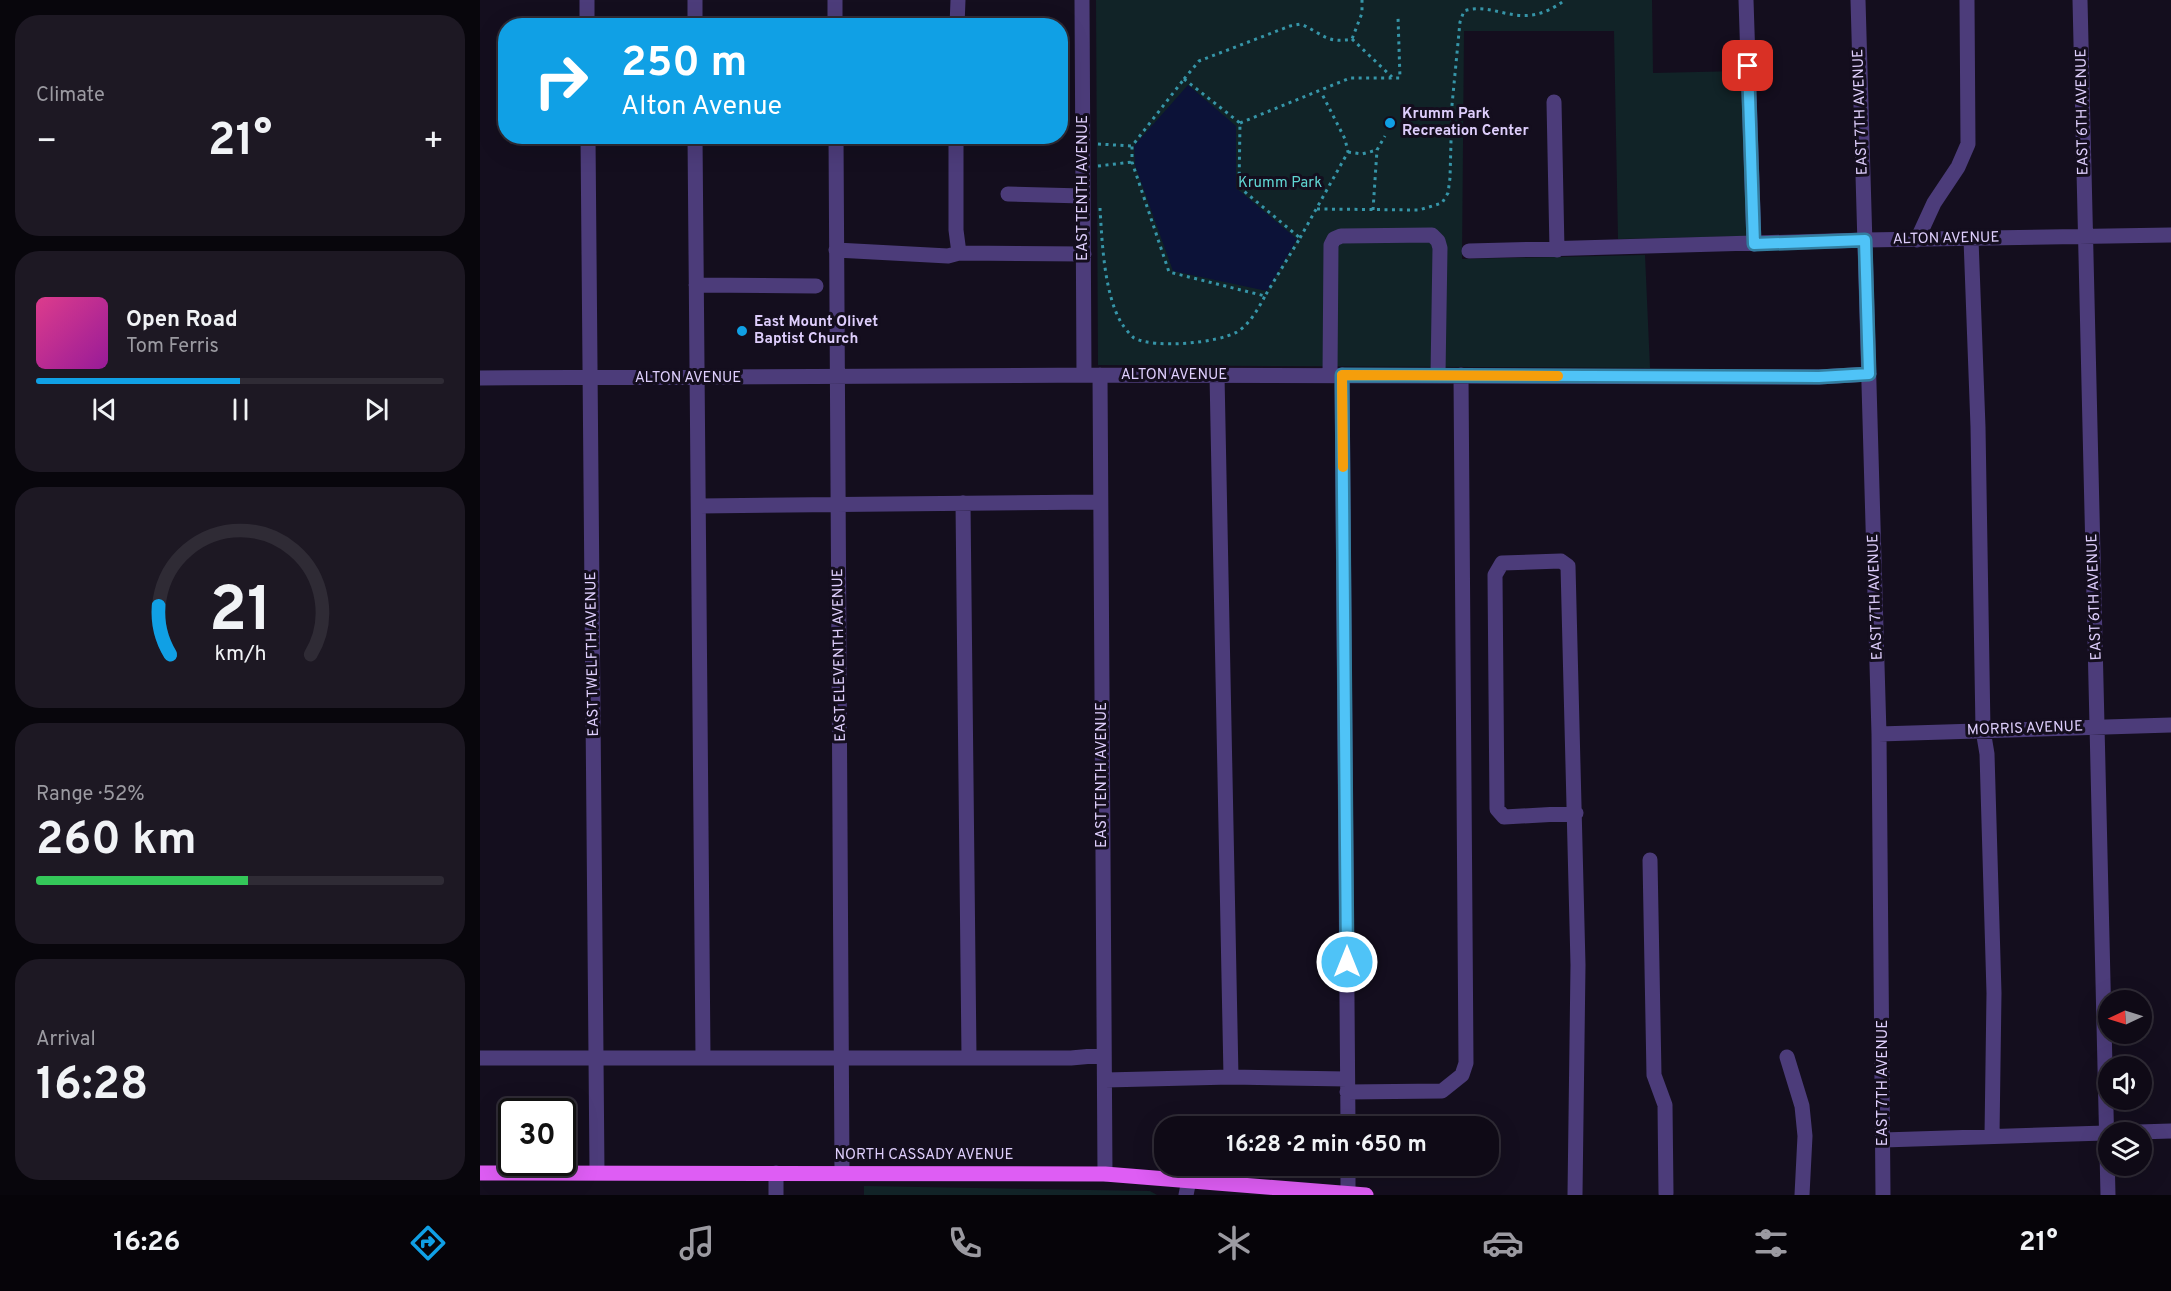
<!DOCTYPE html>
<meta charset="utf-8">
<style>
body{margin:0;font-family:Overpass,sans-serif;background:#1d1823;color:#f1f3f6;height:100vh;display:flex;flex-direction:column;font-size:22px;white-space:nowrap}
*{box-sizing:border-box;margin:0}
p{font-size:20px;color:#9b9aa1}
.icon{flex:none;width:33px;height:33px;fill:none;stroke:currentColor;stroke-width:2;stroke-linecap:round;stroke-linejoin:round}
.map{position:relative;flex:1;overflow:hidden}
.side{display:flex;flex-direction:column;gap:15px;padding:15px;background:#08060c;width:480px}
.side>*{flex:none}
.top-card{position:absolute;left:18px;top:18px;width:570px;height:126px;border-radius:24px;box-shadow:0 6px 24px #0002,0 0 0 2px #2f2b35;background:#10a0e5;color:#fff;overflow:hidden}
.needle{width:39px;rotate:266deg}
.controls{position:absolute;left:1618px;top:990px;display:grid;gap:12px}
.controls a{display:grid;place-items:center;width:54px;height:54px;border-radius:50%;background:#0f0a16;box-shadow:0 6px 24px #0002,0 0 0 2px #2f2b35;font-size:30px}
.speed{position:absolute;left:18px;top:1098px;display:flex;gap:12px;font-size:30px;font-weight:700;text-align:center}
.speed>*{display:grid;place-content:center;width:78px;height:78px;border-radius:50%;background:#0f0a16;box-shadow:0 6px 24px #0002,0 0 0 2px #2f2b35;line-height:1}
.speed .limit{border:3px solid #111;border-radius:9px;background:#fff;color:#111}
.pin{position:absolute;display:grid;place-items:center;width:51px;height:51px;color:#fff;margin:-26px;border-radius:12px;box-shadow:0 3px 9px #0006}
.me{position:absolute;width:66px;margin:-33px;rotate:0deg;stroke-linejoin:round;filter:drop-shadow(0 0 4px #0008)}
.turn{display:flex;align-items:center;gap:21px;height:126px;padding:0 24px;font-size:27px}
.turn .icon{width:78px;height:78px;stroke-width:2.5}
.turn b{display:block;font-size:42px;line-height:51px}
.big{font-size:45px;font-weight:700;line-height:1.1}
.side .widget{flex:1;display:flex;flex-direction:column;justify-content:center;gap:9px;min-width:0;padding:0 21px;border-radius:24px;background:#1d1823}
.side .dial{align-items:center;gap:0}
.dial svg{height:156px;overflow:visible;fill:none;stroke:#2f2b35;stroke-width:7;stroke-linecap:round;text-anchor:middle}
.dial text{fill:#f1f3f6;stroke:none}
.song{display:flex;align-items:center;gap:18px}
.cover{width:72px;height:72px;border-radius:9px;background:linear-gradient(135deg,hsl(330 70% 55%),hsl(300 70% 35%))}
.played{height:6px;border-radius:3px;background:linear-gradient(90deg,#10a0e5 50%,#2f2b35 50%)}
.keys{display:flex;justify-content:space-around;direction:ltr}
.heat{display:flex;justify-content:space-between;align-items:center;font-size:33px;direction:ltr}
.charge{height:9px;border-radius:4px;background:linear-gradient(90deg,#34c759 52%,#2f2b35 0)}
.trip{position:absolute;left:674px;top:1116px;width:345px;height:60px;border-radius:24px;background:#0f0a16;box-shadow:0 6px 24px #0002,0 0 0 2px #2f2b35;font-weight:700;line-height:60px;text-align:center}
.dock{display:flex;height:96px;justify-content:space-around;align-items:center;background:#060409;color:#9b9aa1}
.dock .icon{width:42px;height:42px}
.dock .on{color:#10a0e5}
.dock b{font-size:27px;color:#f1f3f6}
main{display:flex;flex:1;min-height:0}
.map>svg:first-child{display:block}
.green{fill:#112327}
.water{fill:#0c1238}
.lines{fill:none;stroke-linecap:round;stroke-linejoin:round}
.path{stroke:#3695a8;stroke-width:3;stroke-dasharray:3 4.5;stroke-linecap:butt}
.minor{stroke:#4c3c7a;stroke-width:15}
.major{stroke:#de5df4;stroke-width:15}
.route-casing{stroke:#337fa1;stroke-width:15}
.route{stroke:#4fc3f7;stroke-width:10}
.slow{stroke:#f59e0b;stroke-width:10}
.poi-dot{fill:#10a0e5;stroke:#140e1e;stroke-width:2}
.labels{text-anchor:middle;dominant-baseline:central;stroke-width:6;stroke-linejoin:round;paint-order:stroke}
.street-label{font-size:15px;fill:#decefc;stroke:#140e1e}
.poi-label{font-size:15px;font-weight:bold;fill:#decefc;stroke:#140e1e;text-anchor:start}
.park-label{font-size:15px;fill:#60d6d3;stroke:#140e1e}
</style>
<main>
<section class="side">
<div class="widget"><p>Climate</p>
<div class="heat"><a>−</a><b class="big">21°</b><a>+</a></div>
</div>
<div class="widget">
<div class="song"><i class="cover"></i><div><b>Open Road</b><p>Tom Ferris</p></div></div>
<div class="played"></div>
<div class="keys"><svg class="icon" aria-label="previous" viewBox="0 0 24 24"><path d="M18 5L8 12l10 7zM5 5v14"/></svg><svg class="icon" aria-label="pause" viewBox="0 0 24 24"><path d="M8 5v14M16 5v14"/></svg><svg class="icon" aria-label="next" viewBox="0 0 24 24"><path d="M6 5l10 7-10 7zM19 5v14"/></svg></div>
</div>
<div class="widget dial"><svg viewBox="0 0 100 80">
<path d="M14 69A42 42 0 1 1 86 69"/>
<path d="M14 69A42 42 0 0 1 8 44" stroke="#10a0e5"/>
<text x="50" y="56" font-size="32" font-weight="700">21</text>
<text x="50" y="72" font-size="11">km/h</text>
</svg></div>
<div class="widget"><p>Range · 52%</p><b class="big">260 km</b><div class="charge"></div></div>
<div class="widget"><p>Arrival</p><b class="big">16:28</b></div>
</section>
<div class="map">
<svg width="1691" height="1195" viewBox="0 0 1691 1195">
<rect width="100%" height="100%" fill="#140e1e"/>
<path class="green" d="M616 0H1172L1173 73 1262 71 1266 236 1138 239 1134 31H984L982 259 1165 255 1170 368 618 365Z
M384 1186 670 1191 677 1195H384Z"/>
<path class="water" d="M708 85 756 126V188L817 239 787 291 693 271 655 165 654 146Z"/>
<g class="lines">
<path class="path" d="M872 39 912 77
M704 79 760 123 759 187 820 238 785 296 689 272 652 162V146Z
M704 79 719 61 810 26 821 24C843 34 847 44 872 39L882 13V0
M760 123 870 78H920L918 17
M618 144 652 146
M868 152 882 154 897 150
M618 166 652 162
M620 208C622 241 624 295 642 324 645 328 650 335 654 338 675 349 737 343 757 332 770 324 778 309 785 296
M837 209 939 210 962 203 968 193 970 178 972 105 980 22 984 11C1017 0 1040 34 1085 0
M893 210 897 150 905 136
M820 238 868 152 865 139 841 92"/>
<path class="minor" d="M107 0V26
M215 0V26
M355 0V26
M602 0 604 375
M1266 0 1274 244
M1378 0 1399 734 1403 1195
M1600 0 1628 1195
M477 26 478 0
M1074 102 1077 250
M108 136 117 1172
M215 136 223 1058
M356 136 362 1173
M528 194 603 196
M1491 239 1498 427 1503 730 1507 754 1514 993 1512 1136
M1437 240 1454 203 1478 167 1488 144 1487 0
M356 250 468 256 479 253 476 230V136
M989 251 1385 240 1691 235
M479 253 604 254
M216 285 336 286
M620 375 625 1174
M737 375 751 1077
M850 375 851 245 854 239 861 236 952 235 958 241 960 248 958 375
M862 375 868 1126
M0 378 620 375 1339 377 1389 374
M483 503 489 1057
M219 506 620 502
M1399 734 1691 725
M1170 860 1174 1075 1185 1105 1186 1193
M1307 1057 1322 1106 1325 1136 1322 1195
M0 1058H591L624 1055
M625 1080 751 1077 867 1079
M867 1092 962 1091 982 1075 986 1063 981 375
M1403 1140 1691 1131
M868 1166V1193
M296 1195V1173
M706 1195 709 1180
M1095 1195 1098 965 1088 566 1081 561 1022 563 1015 575 1017 809 1024 817 1096 813"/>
<path class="major" d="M0 1173 625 1174 886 1195"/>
</g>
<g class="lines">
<defs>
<path id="route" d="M867 962 862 375 1339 377 1389 374 1385 240 1274 244 1268 66"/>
</defs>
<use href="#route" class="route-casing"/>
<use href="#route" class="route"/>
<path class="slow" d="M863 467 862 375 1078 376"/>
</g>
<g class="poi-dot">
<circle cx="910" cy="123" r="6"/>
<circle cx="262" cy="331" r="6"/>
</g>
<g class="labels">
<g class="street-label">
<text transform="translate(1381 112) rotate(-92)">EAST 7TH AVENUE</text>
<text transform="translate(1603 112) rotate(-91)">EAST 6TH AVENUE</text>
<text transform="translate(603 188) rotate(-90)">EAST TENTH AVENUE</text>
<text transform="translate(1466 239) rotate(-1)">ALTON AVENUE</text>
<text x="694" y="375">ALTON AVENUE</text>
<text x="208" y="378">ALTON AVENUE</text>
<text transform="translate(1396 597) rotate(-92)">EAST 7TH AVENUE</text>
<text transform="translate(1615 597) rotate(-92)">EAST 6TH AVENUE</text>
<text transform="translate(113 654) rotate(-91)">EAST TWELFTH AVENUE</text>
<text transform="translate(360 655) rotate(-91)">EAST ELEVENTH AVENUE</text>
<text transform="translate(1545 729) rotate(-2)">MORRIS AVENUE</text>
<text transform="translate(622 775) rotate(-90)">EAST TENTH AVENUE</text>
<text transform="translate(1403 1083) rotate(-90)">EAST 7TH AVENUE</text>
<text x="444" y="1155">NORTH CASSADY AVENUE</text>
</g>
<g class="poi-label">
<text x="922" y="114">Krumm Park<tspan x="922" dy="17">Recreation Center</tspan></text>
<text x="274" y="322">East Mount Olivet<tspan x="274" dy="17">Baptist Church</tspan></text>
</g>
<g class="park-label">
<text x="800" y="183">Krumm Park</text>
</g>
</g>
</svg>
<div class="controls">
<a><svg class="needle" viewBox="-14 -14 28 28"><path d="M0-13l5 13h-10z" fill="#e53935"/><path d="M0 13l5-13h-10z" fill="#9b9aa1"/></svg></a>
<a><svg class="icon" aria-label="sound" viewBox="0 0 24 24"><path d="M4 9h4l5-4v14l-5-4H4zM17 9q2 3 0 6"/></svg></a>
<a><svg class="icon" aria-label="layers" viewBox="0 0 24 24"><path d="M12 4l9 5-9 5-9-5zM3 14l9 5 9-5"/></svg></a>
</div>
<div class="speed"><div class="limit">30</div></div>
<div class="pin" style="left:1268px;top:66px;background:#d93025"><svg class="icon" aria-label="arrive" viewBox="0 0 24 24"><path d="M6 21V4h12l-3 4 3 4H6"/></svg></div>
<svg class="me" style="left:867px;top:962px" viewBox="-20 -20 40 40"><circle r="17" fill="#4fc3f7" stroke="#fff" stroke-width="3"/><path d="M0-11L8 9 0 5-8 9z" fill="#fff"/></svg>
<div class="trip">16:28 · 2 min · 650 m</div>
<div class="top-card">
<div class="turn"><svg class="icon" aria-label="right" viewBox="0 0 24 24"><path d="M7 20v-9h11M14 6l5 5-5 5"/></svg><div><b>250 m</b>Alton Avenue</div></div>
</div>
</div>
</main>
<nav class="dock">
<b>16:26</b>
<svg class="icon on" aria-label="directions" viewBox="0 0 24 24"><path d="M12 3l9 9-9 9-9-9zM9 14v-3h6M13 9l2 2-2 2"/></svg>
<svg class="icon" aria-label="music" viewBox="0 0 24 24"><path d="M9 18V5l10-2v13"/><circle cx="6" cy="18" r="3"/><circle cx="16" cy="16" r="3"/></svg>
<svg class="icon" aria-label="phone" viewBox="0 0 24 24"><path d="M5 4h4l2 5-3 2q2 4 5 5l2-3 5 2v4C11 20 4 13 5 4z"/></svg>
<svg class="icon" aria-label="climate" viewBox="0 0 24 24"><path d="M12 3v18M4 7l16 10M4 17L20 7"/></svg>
<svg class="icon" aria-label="car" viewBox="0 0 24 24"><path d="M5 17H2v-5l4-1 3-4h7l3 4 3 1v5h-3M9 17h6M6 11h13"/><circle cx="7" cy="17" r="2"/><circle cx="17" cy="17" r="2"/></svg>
<svg class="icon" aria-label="filters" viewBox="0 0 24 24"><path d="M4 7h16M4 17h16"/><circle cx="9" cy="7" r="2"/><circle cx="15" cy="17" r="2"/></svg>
<b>21°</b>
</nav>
